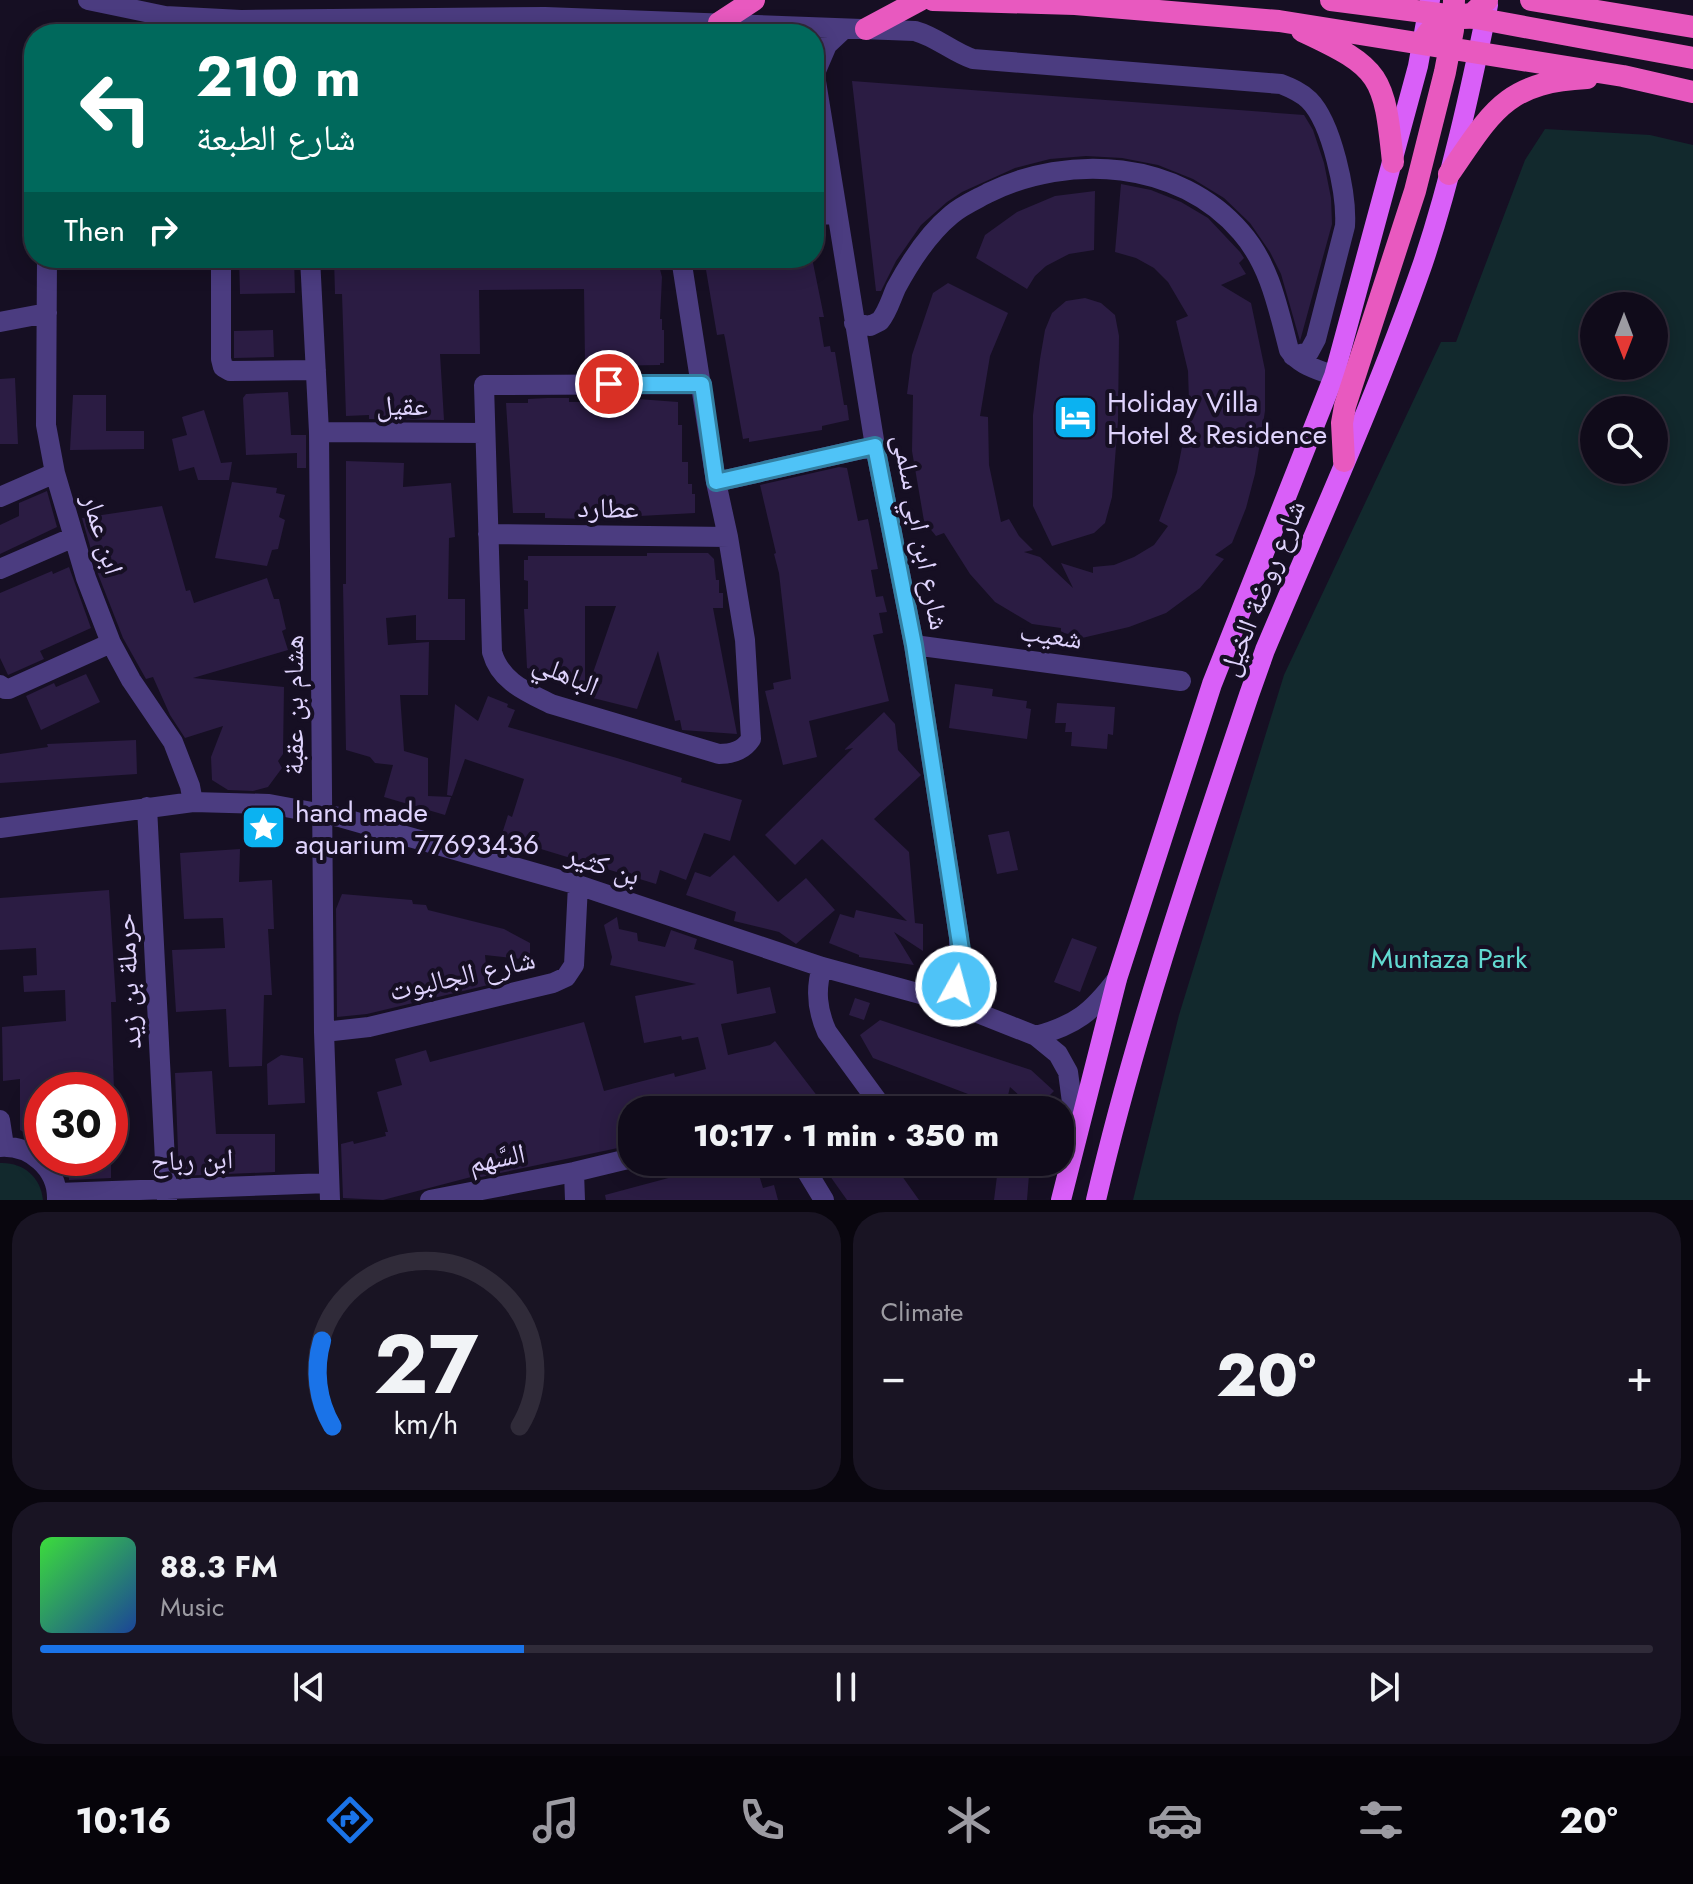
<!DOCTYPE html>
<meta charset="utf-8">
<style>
body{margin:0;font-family:Jost,"Noto Naskh Arabic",sans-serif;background:#191423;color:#f1f3f6;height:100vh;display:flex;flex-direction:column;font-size:30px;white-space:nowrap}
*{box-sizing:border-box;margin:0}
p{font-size:26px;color:#9c9ba2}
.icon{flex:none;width:44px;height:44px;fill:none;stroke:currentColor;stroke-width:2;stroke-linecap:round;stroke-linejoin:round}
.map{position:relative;height:1200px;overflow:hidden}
.side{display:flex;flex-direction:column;gap:12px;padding:12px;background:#09060e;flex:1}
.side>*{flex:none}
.guide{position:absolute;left:24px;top:24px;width:800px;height:244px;border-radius:32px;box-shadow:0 4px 20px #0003,0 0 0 2px #302b39;background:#00695c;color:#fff;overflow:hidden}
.needle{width:52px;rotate:180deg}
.tools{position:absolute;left:1580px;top:292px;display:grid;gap:16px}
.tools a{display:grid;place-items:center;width:88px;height:88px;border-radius:50%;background:#100b1a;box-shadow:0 4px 20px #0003,0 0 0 2px #302b39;font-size:40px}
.speed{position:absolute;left:24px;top:1072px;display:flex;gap:16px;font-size:40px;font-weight:700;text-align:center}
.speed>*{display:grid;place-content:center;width:104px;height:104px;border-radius:50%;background:#100b1a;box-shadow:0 4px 20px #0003,0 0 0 2px #302b39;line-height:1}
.speed .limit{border:12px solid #d22;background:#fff;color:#111}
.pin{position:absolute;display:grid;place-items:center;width:68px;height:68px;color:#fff;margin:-34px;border:4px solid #fff;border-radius:50%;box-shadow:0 2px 8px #0007}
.me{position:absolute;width:88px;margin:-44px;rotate:7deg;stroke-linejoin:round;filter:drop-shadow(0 0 6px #0008)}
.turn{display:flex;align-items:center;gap:28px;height:168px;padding:0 40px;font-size:36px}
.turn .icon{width:104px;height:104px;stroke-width:2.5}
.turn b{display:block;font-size:56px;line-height:68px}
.then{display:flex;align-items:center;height:76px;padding:0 40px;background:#0003;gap:16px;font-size:30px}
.big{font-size:60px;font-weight:800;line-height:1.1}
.side .widget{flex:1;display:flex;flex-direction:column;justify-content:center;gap:12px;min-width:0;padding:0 28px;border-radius:32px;background:#191423}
.side .dial{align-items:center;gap:0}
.dial svg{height:208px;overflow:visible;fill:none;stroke:#302b39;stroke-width:7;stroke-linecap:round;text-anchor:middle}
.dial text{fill:#f1f3f6;stroke:none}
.song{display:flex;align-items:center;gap:24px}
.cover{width:96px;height:96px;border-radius:12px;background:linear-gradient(135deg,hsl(120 70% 55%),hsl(220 70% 35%))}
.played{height:8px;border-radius:4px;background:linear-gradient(90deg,#1a73e8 30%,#302b39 30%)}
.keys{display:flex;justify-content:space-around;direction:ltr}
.heat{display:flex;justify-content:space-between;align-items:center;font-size:44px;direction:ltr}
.side .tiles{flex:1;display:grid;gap:12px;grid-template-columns:1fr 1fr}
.widget:last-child{grid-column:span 2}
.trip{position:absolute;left:618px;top:1096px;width:456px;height:80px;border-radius:32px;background:#100b1a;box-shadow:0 4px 20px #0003,0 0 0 2px #302b39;font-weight:800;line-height:80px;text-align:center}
.tabs{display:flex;height:128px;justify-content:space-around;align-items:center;background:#06040a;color:#9c9ba2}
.tabs .icon{width:56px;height:56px}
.tabs .current{color:#1a73e8}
.tabs b{font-size:36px;color:#f1f3f6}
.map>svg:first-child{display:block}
.green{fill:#12292d;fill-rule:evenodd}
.building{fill:#2b1c43}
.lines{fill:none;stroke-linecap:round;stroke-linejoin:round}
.minor{stroke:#4b3c80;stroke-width:20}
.primary{stroke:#d95ff8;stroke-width:20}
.trunk{stroke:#e859bf;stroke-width:22}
.route-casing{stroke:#337fa1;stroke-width:20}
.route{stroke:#4fc3f7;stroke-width:14}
.labels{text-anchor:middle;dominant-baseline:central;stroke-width:8;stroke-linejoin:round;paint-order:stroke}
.poi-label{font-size:28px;fill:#dfd3fd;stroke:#160f23;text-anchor:start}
.street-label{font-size:28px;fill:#dfd3fd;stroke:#160f23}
.park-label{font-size:28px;fill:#62dad1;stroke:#160f23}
</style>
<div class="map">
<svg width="1693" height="1200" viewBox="0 0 1693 1200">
<rect width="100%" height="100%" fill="#160f23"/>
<path class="green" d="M1545 129 1650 135 1693 145V1200H1133L1179 1015 1284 675 1441 342H1456L1525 160ZM1594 306H1654V366H1594ZM1594 410H1654V470H1594Z
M0 1163C23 1162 41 1177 43 1200H0Z"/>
<path class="building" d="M852 81 1304 115 1313 130 1324 163 1331 198 1332 224 1300 341 1281 274 1270 252 1250 223 1224 198 1193 179 1158 165 1122 158 1086 156 1050 159 1015 168 962 192 947 202 921 225 896 261 881 291H876Z
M1121 184 1151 190 1181 202 1208 218 1240 252 1244 258 1239 263 1246 274 1221 285 1251 303 1265 370V411L1255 474 1246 508 1232 543 1215 555 1224 559 1200 588 1166 613 1129 627 1082 638 1061 632V628L1032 624 995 602 970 574 944 533 936 536 924 521 912 451 913 395 907 394 912 355 933 293 948 283 1008 313 990 356 980 416 988 417 989 465 1001 522 1009 519 1019 536 1033 550 1024 552 1040 557 1073 588 1061 563 1093 573V567L1114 565 1134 557 1154 545 1168 526 1159 521 1177 472 1185 432H1190L1188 371 1176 321 1188 316 1168 282 1154 268 1136 258 1115 252Z
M1095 191 1094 250 1069 254 1046 266 1035 276 1027 289 976 258 985 235 1017 212 1055 196Z
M239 258H294L295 293 240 294Z
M334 258H657L662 277 660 319H662V330H664V363H660V365L604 366V361L585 362 584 289 479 290 480 354H440L444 420 369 419V415L346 416 342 294H335Z
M704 258H812L824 317H819L824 347 830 346 831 352H835L844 405H847L849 420 822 426V430L749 442V438L743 439 725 338 724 334 717 335Z
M1085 298 1101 303 1115 315 1119 336 1118 421 1112 497 1105 523 1094 533 1052 546 1033 506V415L1040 359 1045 330 1052 313 1066 301Z
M273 330 274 357 234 358V331Z
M15 378 18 444H0V379Z
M288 392 291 435H306V468H297V453L246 455 243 398 246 394Z
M73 395H106V431H144V449L70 450Z
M547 398H569V402H619L638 399 678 402V425H682V462H688V484H692V494H695V513L640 516V514H591V519L545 518V513H513L506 403H528V399Z
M204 410 221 463 232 462 229 480H198L194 467 179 471 172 439 187 435 182 417Z
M346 461 404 463 403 487 451 483 455 537 449 538 448 599H465V640H416V615L386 618 388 645 429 642 428 695H400L404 751 428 758V796L451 797 445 815 384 797 393 765 375 763 370 757 346 750 343 584H346Z
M839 467 847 468 858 521 868 519 878 569 871 570 876 597 883 596 887 612 879 613 883 633 873 635 889 701 809 721 817 757 783 765 765 691 774 689 773 683 791 679 779 573 774 554 776 553 760 485Z
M232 482 277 488 276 493 285 495 279 517 285 520 278 549 272 550 267 566 215 558Z
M47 491 57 527 0 554V525L19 516V503Z
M162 506 186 591 190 590 194 603 267 578 274 599H279L286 629 282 631 288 650 193 678 284 687 283 754 278 761 282 768 268 787 253 791 228 790 212 780 211 757 223 726 185 738 170 715 153 677 146 679 123 638 98 574 82 518Z
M647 553H708L714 559 716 580H719V593H723V608H713L737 734 682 730 680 720 675 721 658 651 637 709 585 696 616 606H585V681H557V678H549V675L527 668 524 609H528V581L524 580V560H528V556H647Z
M69 567 91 628 40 651 44 659 8 675 0 658V593L52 571 53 574Z
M86 674 100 702 41 730 26 696 54 683 56 687Z
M955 684 993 689 992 696 1027 701 1026 708 1031 709 1027 739 949 728Z
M488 696 508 704 507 707 515 710 508 727 617 758 682 778 681 782 742 800 730 841 704 833 686 880 660 870 656 884 501 837 508 815 512 817 524 779 465 759 452 796 447 795 455 704 478 721Z
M1057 703 1115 707 1113 735 1108 734 1107 749 1071 746 1072 732H1065L1066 723H1055Z
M884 712 895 724 898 750 921 775 874 819 909 852 915 923 923 924V951L894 932 914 965 859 957V955L829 943 840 914 854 918 856 910 907 921 822 839 795 865 765 835 853 748 844 750Z
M136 740 137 774 0 783V754L48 747 47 744Z
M1009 831 1018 870 997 874 988 835Z
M240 849 239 882 272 880 274 929H268L272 995H264L262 1066 229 1067 226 1009 176 1012 172 950 225 948 223 918 184 919 180 853Z
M734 855 778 902 806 878 835 910 796 944 779 932 734 921 736 912 686 895 695 872 710 877Z
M109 890 116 1002H111L114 1090H42V1142L20 1130V1079L3 1081 2 1027 66 1021 65 990 24 992 23 976 37 975 36 948 0 950V898Z
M342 894 412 900 413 904 426 905 428 910 504 929 530 943V960L485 955 488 985 367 1014 337 1017 336 909Z
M617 917 619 929 637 933 638 941 665 947 671 930 697 939 694 949 733 961 737 994 770 987 776 1013 721 1024 728 1055 770 1045 775 1041 828 1110H632V1145L486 1176 476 1178 475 1176 383 1200 343 1198 341 1144 353 1141 354 1144 386 1136 385 1132H388L377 1092 402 1085 395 1059 426 1050 430 1062 584 1022 604 1091 674 1073 675 1077 706 1069 698 1037 682 1040 681 1036 644 1043 635 996 696 984 610 965 612 957 604 925Z
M1072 938 1097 947 1080 992 1054 982Z
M855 998 870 1003 864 1020 849 1015Z
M880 1020 1031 1070 1054 1091 1035 1110 1010 1087 1005 1108 873 1058 860 1035Z
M281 1055 303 1058 305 1103 268 1105 267 1064Z
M212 1071 216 1134H275V1172L179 1176 175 1073Z
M69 1158H111V1178L69 1180Z
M728 1162H755L763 1188 774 1185 778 1200H606L605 1195Z
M820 1162H892L919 1200H847Z
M988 1162H1034L1032 1176 1029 1175 1027 1200H994L997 1176Z"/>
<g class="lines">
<path class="minor" d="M88 0 165 16 241 20 545 17 915 31C937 37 952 52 973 59L1281 84C1291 88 1301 92 1309 100 1332 123 1347 194 1345 226L1316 339 1309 352 1293 356
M814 69 875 446 914 645 959 937V970L950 1002
M815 73 827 45 844 29
M814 215 836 214
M47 258 46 425 55 473 86 578 111 643 131 680 173 742 190 786 193 802
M221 258V359L223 367 230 371 316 370
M310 258 319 432 324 1032 330 1200
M681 258 716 482 728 537 745 640 751 739C743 751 732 754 719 754L551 704C525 691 500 681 492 652L484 385 702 384
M0 322 47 313
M854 323 870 326 880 321C888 311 891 299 896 288 910 262 928 234 951 215 961 206 975 200 988 193 1069 153 1179 160 1241 232 1270 265 1278 308 1289 350 1299 365 1317 369 1334 376
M319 432 485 433
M716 482 875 446
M0 497 55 473
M488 534 728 537
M0 569 74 537
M914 645 1181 681
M0 685 5 689H9L111 643
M147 807 167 1200
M0 828 193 802 269 804 339 817 578 885 822 967 950 1002 1036 1036 1058 1054 1068 1072 1076 1133
M822 967C815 990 817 1010 827 1032L884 1110
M324 1032 369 1027 553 983 566 977 574 965 578 885
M1036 1036C1076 1025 1092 1012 1117 979
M0 1120 4 1146
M0 1147C30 1145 58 1168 57 1200
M801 1162 824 1200
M574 1172 575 1200
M58 1193 329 1183
M430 1200 574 1172 632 1158"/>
<path class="primary" d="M1061 1200 1117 979 1212 684 1334 376 1418 66 1430 0
M1096 1200C1136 1029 1193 862 1249 695L1265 650C1319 522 1377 395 1423 263 1451 179 1470 92 1488 5"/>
<path class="trunk" d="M933 0 1075 4 1279 21 1623 76 1693 92
M1331 0 1455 16 1472 14 1487 0
M1531 0 1693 27
M719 23 754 0
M866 29 920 0
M1302 31C1382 68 1384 76 1393 162
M1422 43C1433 20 1452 17 1476 18L1693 58
M1449 174C1492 112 1505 82 1587 78
M1344 461 1342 423 1345 406 1415 191 1445 72 1453 30 1454 0"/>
</g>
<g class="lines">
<defs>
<path id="route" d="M609 384H702L716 482 875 446 914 645 959 937 961 950 956 986"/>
</defs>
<use href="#route" class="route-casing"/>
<use href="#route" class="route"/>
</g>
<defs>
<symbol id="hotel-square" viewBox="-11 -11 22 22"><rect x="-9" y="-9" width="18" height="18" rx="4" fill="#0bb2f1" stroke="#160f23"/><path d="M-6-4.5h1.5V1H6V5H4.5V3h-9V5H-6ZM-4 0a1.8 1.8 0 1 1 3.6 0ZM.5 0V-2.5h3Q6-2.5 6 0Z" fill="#fff"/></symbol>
<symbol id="sight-square" viewBox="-11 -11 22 22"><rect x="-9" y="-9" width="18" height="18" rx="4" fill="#0bb2f1" stroke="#160f23"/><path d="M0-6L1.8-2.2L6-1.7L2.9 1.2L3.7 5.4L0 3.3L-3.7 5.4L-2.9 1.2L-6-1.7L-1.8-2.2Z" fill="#fff"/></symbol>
</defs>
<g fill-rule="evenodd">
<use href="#hotel-square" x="1050" y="392" width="51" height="51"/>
<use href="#sight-square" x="238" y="802" width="51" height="51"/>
</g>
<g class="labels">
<g class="poi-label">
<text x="1107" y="402">Holiday Villa<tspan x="1107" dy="32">Hotel &amp; Residence</tspan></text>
<text x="295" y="812">hand made<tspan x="295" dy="32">aquarium 77693436</tspan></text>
</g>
<g class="street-label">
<text x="402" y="405">عقيل</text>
<text transform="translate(608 508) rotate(1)">عطارد</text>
<text transform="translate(921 532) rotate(79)">شارع ابن ابي سلمى</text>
<text transform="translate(103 534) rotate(73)">ابن عمار</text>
<text transform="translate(1262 588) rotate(-68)">شارع روضة الخيل</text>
<text transform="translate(1051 635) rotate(8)">شعيب</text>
<text transform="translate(566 674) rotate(23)">الباهلي</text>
<text transform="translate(293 705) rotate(-90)">هشام بن عقبة</text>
<text transform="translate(603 865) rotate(18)">بن كثير</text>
<text transform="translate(462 975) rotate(-13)">شارع الجالبوت</text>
<text transform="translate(128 981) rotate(-93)">حرملة بن زيد</text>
<text transform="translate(497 1158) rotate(-11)">السَّهم</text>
<text transform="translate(192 1160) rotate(-2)">ابن رباح</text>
</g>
<g class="park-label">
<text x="1449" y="958">Muntaza Park</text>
</g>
</g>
</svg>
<div class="tools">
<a><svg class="needle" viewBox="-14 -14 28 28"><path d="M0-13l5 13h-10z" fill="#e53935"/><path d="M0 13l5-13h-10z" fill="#9c9ba2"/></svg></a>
<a><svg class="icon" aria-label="search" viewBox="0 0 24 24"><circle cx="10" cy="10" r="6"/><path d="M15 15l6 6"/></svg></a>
</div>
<div class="speed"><div class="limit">30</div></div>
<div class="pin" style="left:609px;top:384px;background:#d93025"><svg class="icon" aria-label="arrive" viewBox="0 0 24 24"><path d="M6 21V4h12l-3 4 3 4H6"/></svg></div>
<svg class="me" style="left:956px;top:986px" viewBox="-20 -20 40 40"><circle r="17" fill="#4fc3f7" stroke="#fff" stroke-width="3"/><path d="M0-11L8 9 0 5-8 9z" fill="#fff"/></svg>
<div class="trip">10:17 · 1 min · 350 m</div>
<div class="guide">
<div class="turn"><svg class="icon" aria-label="left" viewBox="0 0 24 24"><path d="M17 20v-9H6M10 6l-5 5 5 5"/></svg><div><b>210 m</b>شارع الطبعة</div></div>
<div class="then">Then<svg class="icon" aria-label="right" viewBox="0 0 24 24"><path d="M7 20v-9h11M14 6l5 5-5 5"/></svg></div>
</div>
</div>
<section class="side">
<div class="tiles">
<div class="widget dial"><svg viewBox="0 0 100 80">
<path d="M14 69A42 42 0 1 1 86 69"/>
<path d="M14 69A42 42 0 0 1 10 36" stroke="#1a73e8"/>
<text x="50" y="56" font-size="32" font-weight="700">27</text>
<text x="50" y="72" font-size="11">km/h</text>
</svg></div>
<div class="widget"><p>Climate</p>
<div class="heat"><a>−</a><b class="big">20°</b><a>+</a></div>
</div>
<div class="widget">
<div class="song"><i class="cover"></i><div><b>88.3 FM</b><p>Music</p></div></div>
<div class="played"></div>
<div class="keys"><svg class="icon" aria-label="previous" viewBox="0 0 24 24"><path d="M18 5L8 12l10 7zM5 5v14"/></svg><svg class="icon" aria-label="pause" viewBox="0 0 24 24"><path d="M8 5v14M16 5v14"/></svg><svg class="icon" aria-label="next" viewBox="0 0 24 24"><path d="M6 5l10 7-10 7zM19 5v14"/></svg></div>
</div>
</div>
</section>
<nav class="tabs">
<b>10:16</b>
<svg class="icon current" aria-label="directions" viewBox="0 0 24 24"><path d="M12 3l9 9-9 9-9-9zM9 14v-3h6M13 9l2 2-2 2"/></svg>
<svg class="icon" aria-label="music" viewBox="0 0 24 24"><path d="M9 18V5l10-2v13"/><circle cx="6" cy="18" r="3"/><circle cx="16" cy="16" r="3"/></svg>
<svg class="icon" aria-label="phone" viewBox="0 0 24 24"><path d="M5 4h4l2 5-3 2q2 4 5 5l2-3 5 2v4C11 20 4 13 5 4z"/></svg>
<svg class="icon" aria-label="climate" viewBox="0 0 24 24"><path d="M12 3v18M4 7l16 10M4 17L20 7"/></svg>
<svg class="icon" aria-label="car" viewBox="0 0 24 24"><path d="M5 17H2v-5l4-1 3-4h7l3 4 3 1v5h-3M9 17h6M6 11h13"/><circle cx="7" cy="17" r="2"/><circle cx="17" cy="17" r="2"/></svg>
<svg class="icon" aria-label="filters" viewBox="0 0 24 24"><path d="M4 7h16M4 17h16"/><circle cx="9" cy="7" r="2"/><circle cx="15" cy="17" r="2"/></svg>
<b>20°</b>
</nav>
